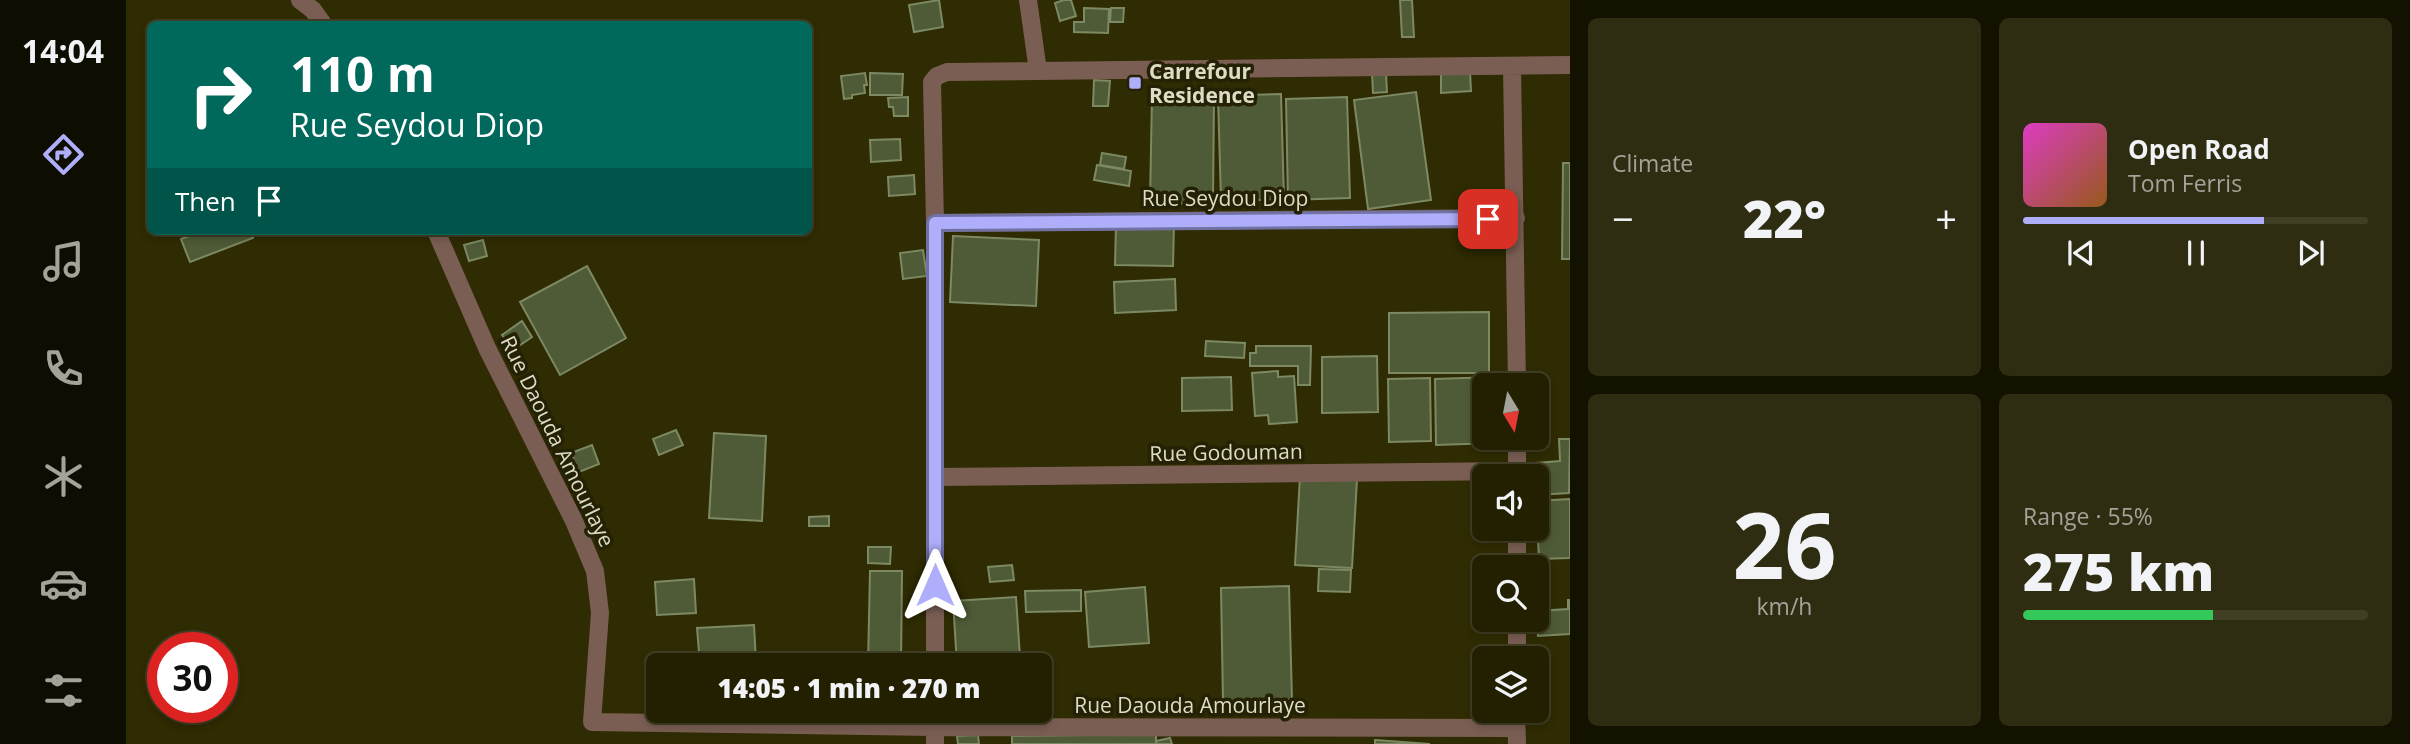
<!DOCTYPE html>
<meta charset="utf-8">
<style>
body{margin:0;font-family:"Open Sans",sans-serif;background:#2f2d11;color:#f1f3f6;height:100vh;display:flex;flex-direction:column;font-size:26px;white-space:nowrap}
*{box-sizing:border-box;margin:0}
p{font-size:23px;color:#a3a399}
.icon{flex:none;width:38px;height:38px;fill:none;stroke:currentColor;stroke-width:2;stroke-linecap:round;stroke-linejoin:round}
.map{position:relative;flex:1;overflow:hidden}
.side{display:flex;flex-direction:column;gap:18px;padding:18px;background:#131201;width:840px}
.side>*{flex:none}
.hud{position:absolute;left:21px;top:21px;width:665px;height:214px;border-radius:10px;box-shadow:0 4px 10px #0003,0 0 0 2px #403e24;background:#00695c;color:#fff;overflow:hidden}
.needle{width:46px;rotate:170deg}
.fabs{position:absolute;left:1346px;top:373px;display:grid;gap:14px}
.fabs a{display:grid;place-items:center;width:77px;height:77px;border-radius:10px;background:#232002;box-shadow:0 4px 10px #0003,0 0 0 2px #403e24;font-size:35px}
.speed{position:absolute;left:21px;top:632px;display:flex;gap:14px;font-size:35px;font-weight:700;text-align:center}
.speed>*{display:grid;place-content:center;width:91px;height:91px;border-radius:50%;background:#232002;box-shadow:0 4px 10px #0003,0 0 0 2px #403e24;line-height:1}
.speed .limit{border:10px solid #d22;background:#fff;color:#111}
.pin{position:absolute;display:grid;place-items:center;width:60px;height:60px;color:#fff;margin:-30px;border-radius:14px;box-shadow:0 4px 10px #0006}
.me{position:absolute;width:77px;margin:-38px;rotate:0deg;stroke-linejoin:round;filter:drop-shadow(0 0 5px #0008)}
.turn{display:flex;align-items:center;gap:24px;height:147px;padding:0 28px;font-size:32px}
.turn .icon{width:91px;height:91px;stroke-width:2.5}
.turn b{display:block;font-size:49px;line-height:60px}
.then{display:flex;align-items:center;height:66px;padding:0 28px;background:#0003;gap:14px;font-size:26px}
.big{font-size:52px;font-weight:800;line-height:1.1}
.side .widget{flex:1;display:flex;flex-direction:column;justify-content:center;gap:10px;min-width:0;padding:0 24px;border-radius:10px;background:#2f2d11}
.side .dial{align-items:center;gap:0}
.dial b{font-size:91px;line-height:1}
.song{display:flex;align-items:center;gap:21px}
.cover{width:84px;height:84px;border-radius:10px;background:linear-gradient(135deg,hsl(310 70% 55%),hsl(30 70% 35%))}
.played{height:7px;border-radius:4px;background:linear-gradient(90deg,#aeaefb 70%,#403e24 70%)}
.keys{display:flex;justify-content:space-around;direction:ltr}
.heat{display:flex;justify-content:space-between;align-items:center;font-size:38px;direction:ltr}
.charge{height:10px;border-radius:5px;background:linear-gradient(90deg,#34c759 55%,#403e24 0)}
.side .tiles{flex:1;display:grid;gap:18px;grid-template-columns:repeat(2,1fr)}
.trip{position:absolute;left:520px;top:653px;width:406px;height:70px;border-radius:10px;background:#232002;box-shadow:0 4px 10px #0003,0 0 0 2px #403e24;font-weight:800;line-height:70px;text-align:center}
main{display:flex;flex:1;min-height:0}
.dock{display:flex;flex-direction:column;width:126px;justify-content:space-around;align-items:center;background:#0e0d01;color:#a3a399}
.dock .icon{width:49px;height:49px}
.dock .selected{color:#aeaefb}
.dock b{font-size:32px;color:#f1f3f6}
.map>svg:first-child{display:block}
.building{fill:#4f5b36;stroke:#7c8963;stroke-width:2}
.lines{fill:none;stroke-linecap:round;stroke-linejoin:round}
.street{stroke:#7a5e53;stroke-width:18}
.route-casing{stroke:#7171a3;stroke-width:18}
.route{stroke:#aeaefb;stroke-width:12}
.poi-dot{fill:#aeaefb;stroke:#242104;stroke-width:2.5}
.labels{text-anchor:middle;dominant-baseline:central;stroke-width:7;stroke-linejoin:round;paint-order:stroke}
.poi-label{font-size:21px;font-weight:bold;fill:#dddcc6;stroke:#242104;text-anchor:start}
.street-label{font-size:21px;fill:#dddcc6;stroke:#242104}
</style>
<main>
<nav class="dock">
<b>14:04</b>
<svg class="icon selected" aria-label="directions" viewBox="0 0 24 24"><path d="M12 3l9 9-9 9-9-9zM9 14v-3h6M13 9l2 2-2 2"/></svg>
<svg class="icon" aria-label="music" viewBox="0 0 24 24"><path d="M9 18V5l10-2v13"/><circle cx="6" cy="18" r="3"/><circle cx="16" cy="16" r="3"/></svg>
<svg class="icon" aria-label="phone" viewBox="0 0 24 24"><path d="M5 4h4l2 5-3 2q2 4 5 5l2-3 5 2v4C11 20 4 13 5 4z"/></svg>
<svg class="icon" aria-label="climate" viewBox="0 0 24 24"><path d="M12 3v18M4 7l16 10M4 17L20 7"/></svg>
<svg class="icon" aria-label="car" viewBox="0 0 24 24"><path d="M5 17H2v-5l4-1 3-4h7l3 4 3 1v5h-3M9 17h6M6 11h13"/><circle cx="7" cy="17" r="2"/><circle cx="17" cy="17" r="2"/></svg>
<svg class="icon" aria-label="filters" viewBox="0 0 24 24"><path d="M4 7h16M4 17h16"/><circle cx="9" cy="7" r="2"/><circle cx="15" cy="17" r="2"/></svg>
</nav>
<div class="map">
<svg width="1444" height="744" viewBox="0 0 1444 744">
<rect width="100%" height="100%" fill="#2f2b02"/>
<path class="building" d="M813 0 817 27 788 32 783 5Z
M938 0H945L950 16 934 21 929 3Z
M1274 0H1286L1288 37H1276Z
M958 8 983 9 982 33 948 32V22H958Z
M985 8H998L997 22H984Z
M1344 72 1345 91 1315 93V73Z
M739 73 741 85H738L739 93 726 95V98L718 99 715 76Z
M744 73 777 74 776 95H744Z
M1246 73H1260L1261 92 1247 93Z
M968 80 984 81 982 106H967Z
M1290 92 1305 200 1242 209 1228 100Z
M1155 94 1158 199 1095 201 1092 96Z
M1026 95 1088 96 1087 204 1024 203Z
M782 97V116H768L767 107H763L762 98Z
M1221 97 1224 198 1162 200 1160 99Z
M774 139 775 160 745 162 744 140Z
M976 153 1000 157 998 169 974 165Z
M1437 163H1444V259H1436Z
M971 165 1005 171 1003 186 968 180Z
M788 175 789 194 763 196 762 177Z
M990 224H1048L1047 266 989 265Z
M76 231H125L127 238 64 262 55 239Z
M827 236 913 240 910 306 824 302Z
M357 240 361 256 343 261 338 245Z
M797 250 801 276 777 279 774 253Z
M461 266 500 338 434 375 394 302Z
M1049 279 1050 310 989 313 988 282Z
M1363 312V373H1263V313Z
M396 321 406 337 387 350 376 335Z
M1080 341 1119 343 1118 358 1079 356Z
M1130 346H1185L1184 385H1172V366H1124V353H1130Z
M1251 356 1252 412 1196 413V357Z
M1152 371V377L1168 376 1171 422 1143 424 1142 415 1129 416 1126 373Z
M1105 377 1106 410 1056 411V378Z
M1367 377V385H1358V438H1368L1369 443 1310 445 1309 379Z
M1304 378 1305 441 1263 442 1262 379Z
M550 430 557 445 533 455 527 439Z
M588 433 640 436 636 521 583 518Z
M1433 439H1444L1443 493 1412 495 1410 463 1434 461Z
M466 445 473 464 453 472 445 453Z
M1174 476 1231 479 1226 568 1169 565Z
M1444 499V558L1413 559 1410 501Z
M703 516V526H683V517Z
M742 547H765L764 564 742 563Z
M886 565 888 580 864 582 862 567Z
M1193 569 1225 570 1224 592 1192 591Z
M744 571H776L775 665H742Z
M568 579 570 613 531 615 529 582Z
M1163 586 1166 700 1097 702 1095 588Z
M1019 587 1023 643 963 647 959 592Z
M955 590V611L900 612 899 591Z
M890 597 894 657 864 659V665H831L827 601Z
M1442 600H1444V634L1412 636 1411 611 1442 609Z
M628 625 630 661 574 664 571 628Z
M915 657 919 694H914V665H889V660Z
M1030 734V744H886V736Z
M852 735 853 744H832L831 736Z
M1044 738 1046 744H1031L1030 741Z
M1249 740 1304 744H1249Z"/>
<g class="lines">
<path class="street" d="M174 0 187 10 197 24
M902 0 912 71
M1386 67 1391 385
M809 223 1390 218
M310 231 361 348 448 521 469 571 474 613 466 722 809 727 1390 728
M1391 438V476
M809 477 1391 471
M1391 567V528
M1391 658V620
M809 665V223L806 82 811 76 821 72 1444 65
M1390 710 1391 744
M809 744V710"/>
</g>
<g class="lines">
<defs>
<path id="route" d="M809 585V223L1362 219"/>
</defs>
<use href="#route" class="route-casing"/>
<use href="#route" class="route"/>
</g>
<rect class="poi-dot" x="1002" y="76" width="14" height="14" rx="3.5"/>
<g class="labels">
<g class="poi-label">
<text x="1023" y="71">Carrefour<tspan x="1023" dy="24">Residence</tspan></text>
</g>
<g class="street-label">
<text x="1099" y="198">Rue Seydou Diop</text>
<text transform="translate(432 441) rotate(64)">Rue Daouda Amourlaye</text>
<text transform="translate(1100 452) rotate(-1)">Rue Godouman</text>
<text x="1064" y="705">Rue Daouda Amourlaye</text>
</g>
</g>
</svg>
<div class="fabs">
<a><svg class="needle" viewBox="-14 -14 28 28"><path d="M0-13l5 13h-10z" fill="#e53935"/><path d="M0 13l5-13h-10z" fill="#a3a399"/></svg></a>
<a><svg class="icon" aria-label="sound" viewBox="0 0 24 24"><path d="M4 9h4l5-4v14l-5-4H4zM17 9q2 3 0 6"/></svg></a>
<a><svg class="icon" aria-label="search" viewBox="0 0 24 24"><circle cx="10" cy="10" r="6"/><path d="M15 15l6 6"/></svg></a>
<a><svg class="icon" aria-label="layers" viewBox="0 0 24 24"><path d="M12 4l9 5-9 5-9-5zM3 14l9 5 9-5"/></svg></a>
</div>
<div class="speed"><div class="limit">30</div></div>
<div class="pin" style="left:1362px;top:219px;background:#d93025"><svg class="icon" aria-label="arrive" viewBox="0 0 24 24"><path d="M6 21V4h12l-3 4 3 4H6"/></svg></div>
<svg class="me" style="left:809px;top:585px" viewBox="-20 -20 40 40"><path d="M0-17L14 15 0 8-14 15z" fill="#aeaefb" stroke="#fff" stroke-width="4"/></svg>
<div class="trip">14:05 · 1 min · 270 m</div>
<div class="hud">
<div class="turn"><svg class="icon" aria-label="right" viewBox="0 0 24 24"><path d="M7 20v-9h11M14 6l5 5-5 5"/></svg><div><b>110 m</b>Rue Seydou Diop</div></div>
<div class="then">Then<svg class="icon" aria-label="arrive" viewBox="0 0 24 24"><path d="M6 21V4h12l-3 4 3 4H6"/></svg></div>
</div>
</div>
<section class="side">
<div class="tiles">
<div class="widget"><p>Climate</p>
<div class="heat"><a>−</a><b class="big">22°</b><a>+</a></div>
</div>
<div class="widget">
<div class="song"><i class="cover"></i><div><b>Open Road</b><p>Tom Ferris</p></div></div>
<div class="played"></div>
<div class="keys"><svg class="icon" aria-label="previous" viewBox="0 0 24 24"><path d="M18 5L8 12l10 7zM5 5v14"/></svg><svg class="icon" aria-label="pause" viewBox="0 0 24 24"><path d="M8 5v14M16 5v14"/></svg><svg class="icon" aria-label="next" viewBox="0 0 24 24"><path d="M6 5l10 7-10 7zM19 5v14"/></svg></div>
</div>
<div class="widget dial"><b>26</b><p>km/h</p></div>
<div class="widget"><p>Range · 55%</p><b class="big">275 km</b><div class="charge"></div></div>
</div>
</section>
</main>
